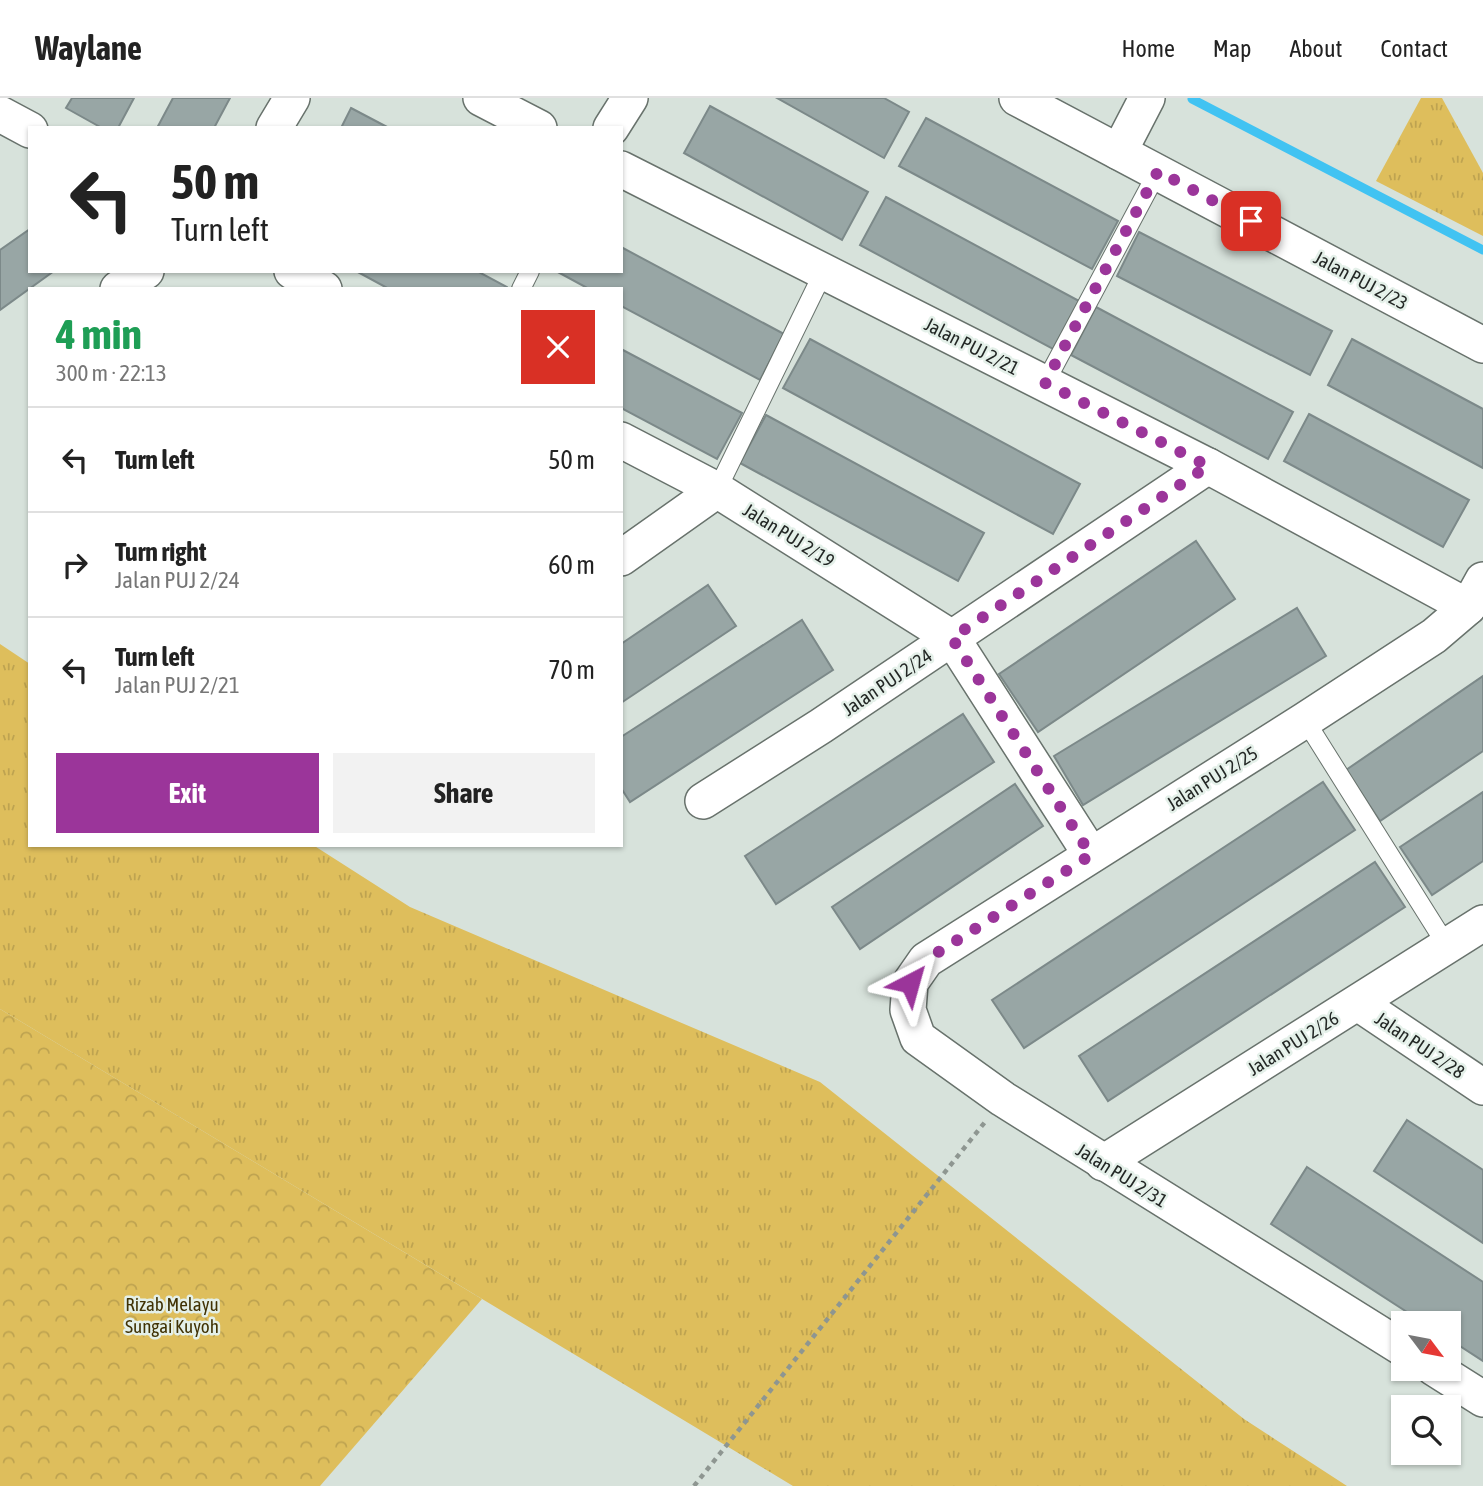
<!DOCTYPE html>
<meta charset="utf-8">
<style>
body{margin:0;font-family:"Asap Condensed",sans-serif;background:#f2f2f2;color:#222;height:100vh;display:flex;flex-direction:column;font-size:26px;white-space:nowrap}
*{box-sizing:border-box;margin:0}
p{font-size:23px;color:#767676}
.icon{flex:none;width:38px;height:38px;fill:none;stroke:currentColor;stroke-width:2;stroke-linecap:round;stroke-linejoin:round}
.map{position:relative;flex:1;overflow:hidden}
.details{position:absolute;left:28px;top:189px;width:595px;height:560px;display:flex;flex-direction:column;background:#fff;border-radius:0px;box-shadow:0 2px 5px #0004}
.details>*{flex:none}
.top-card{position:absolute;left:28px;top:28px;width:595px;height:147px;border-radius:0px;box-shadow:0 2px 5px #0004;background:#fff;color:#222;overflow:hidden}
.needle{width:46px;rotate:122deg}
.fabs{position:absolute;left:1391px;top:1213px;display:grid;gap:14px}
.fabs a{display:grid;place-items:center;width:70px;height:70px;border-radius:0px;background:#fff;box-shadow:0 2px 5px #0004;font-size:35px}
.pin{position:absolute;display:grid;place-items:center;width:60px;height:60px;color:#fff;margin:-30px;border-radius:14px;box-shadow:0 4px 10px #0006}
.me{position:absolute;width:77px;margin:-38px;rotate:39deg;stroke-linejoin:round;filter:drop-shadow(0 0 5px #0008)}
.turn{display:flex;align-items:center;gap:24px;height:147px;padding:0 28px;font-size:32px}
.turn .icon{width:91px;height:91px;stroke-width:2.5}
.turn b{display:block;font-size:49px;line-height:60px}
.round{display:grid;place-items:center;flex:none;width:74px;height:74px;border-radius:0px;background:#f2f2f2}
.headline{display:flex;align-items:center;justify-content:space-between;height:119px;padding:0 28px}
h1{font-size:42px;font-weight:700;line-height:52px;color:#1e9e55}
.action{display:flex;gap:14px;margin-top:auto;padding:14px 28px}
.action a{flex:1;height:80px;border-radius:0px;background:#9b359a;color:#fff;font-size:28px;font-weight:700;line-height:80px;text-align:center}
.action a+a{background:#f2f2f2;color:#222}
ul{padding:0;list-style:none}
li{display:flex;align-items:center;gap:21px;height:105px;padding:0 28px;border-top:2px solid #e0e0e0}
li div{flex:1}
li b{display:block;font-size:26px}
li em{font-style:normal}
header{display:flex;align-items:center;gap:42px;box-sizing:border-box;height:98px;padding:0 35px;background:#fff;border-bottom:2px solid #e0e0e0}
header strong{font-size:33px}
nav{display:flex;gap:38px;margin-inline-start:auto;font-size:24px}
.map>svg:first-child{display:block}
</style>
<header>
<strong>Waylane</strong>
<nav><a>Home</a><a>Map</a><a>About</a><a>Contact</a></nav>
</header>
<div class="map">
<svg width="1483" height="1388" viewBox="0 0 1483 1388">
<defs>
<pattern id="grass-tufts" width="24" height="20" patternUnits="userSpaceOnUse" patternTransform="scale(1.75)"><rect width="24" height="20" fill="#debe5c"/><path d="M3 7l-1-3M5 7V3M7 7l1-3M15 17l-1-3M17 17v-4M19 17l1-3" fill="none" stroke="#bea350"/></pattern>
<pattern id="forest-crowns" width="20" height="18" patternUnits="userSpaceOnUse" patternTransform="scale(1.75)"><rect width="20" height="18" fill="#debe5c"/><path d="M2 6a3 3 0 1 1 6 0M12 15a3 3 0 1 1 6 0" fill="none" stroke="#bea350"/></pattern>
</defs>
<rect width="100%" height="100%" fill="#d7e2db"/>
<g fill="url(#grass-tufts)">
<path d="M1421,0h21l41,75v63l-107,-55z"/>
<path d="M0,546l30,20v181h283l97,62 410,175 424,337 103,67h-554l-793,-477z"/>
</g>
<path fill="url(#forest-crowns)" d="M0,911l482,290 -162,187h-320z"/>
<g fill="none" stroke-linecap="round" stroke-linejoin="round">
<path stroke="#41c3f2" stroke-width="9" d="M1192,1l291,151"/>
</g>
<g fill="#98a6a5" stroke="#7c8989" stroke-width="2">
<path d="M72,0h62l-16,30h-16l-36,-20z"/>
<path d="M173,0h57l-16,30h-57z"/>
<path d="M777,0h107l25,14 -25,46z"/>
<path d="M710,8l158,86 -26,48 -158,-87z"/>
<path d="M351,10l38,20h-48z"/>
<path d="M926,20l192,103 -26,48 -193,-103z"/>
<path d="M886,99l193,104 -26,48 -193,-104z"/>
<path d="M30,131v42h24l-54,39v-60z"/>
<path d="M1139,134l193,99 -22,44 -193,-99z"/>
<path d="M621,149l163,87 -24,46 -139,-74v-17h-32l-33,-18h65z"/>
<path d="M356,173h121l30,16v2h-118z"/>
<path d="M1096,209l197,105 -25,47 -197,-104z"/>
<path d="M810,241l270,145 -27,50 -270,-146z"/>
<path d="M1352,241l131,70v59l-155,-83z"/>
<path d="M621,251l121,64 -25,46 -96,-51z"/>
<path d="M1309,316l160,86 -26,47 -159,-86z"/>
<path d="M766,317l218,118 -26,48 -218,-118z"/>
<path d="M1196,443l39,58 -197,133 -39,-58z"/>
<path d="M708,487l28,41 -115,77v-59z"/>
<path d="M1297,510l29,48 -243,149 -29,-49z"/>
<path d="M802,522l31,50 -203,132 -9,-14v-51z"/>
<path d="M1483,578v75l-103,70 -34,-51z"/>
<path d="M963,616l31,48 -218,142 -31,-48z"/>
<path d="M1323,684l32,48 -331,218 -32,-48z"/>
<path d="M1015,686l28,42 -183,123 -28,-42z"/>
<path d="M1483,694v69l-51,34 -32,-48z"/>
<path d="M1375,764l30,45 -297,194 -29,-45z"/>
<path d="M1407,1022l76,50v73l-109,-72z"/>
<path d="M1307,1069l176,115v79l-34,-22v-16h-25l-153,-99z"/>
</g>
<g fill="none" stroke-linecap="round" stroke-linejoin="round">
<defs>
<g id="service">
<path d="M521,191l9,-18"/>
<path d="M1045,285l113,-212"/>
<path d="M717,392l107,-219"/>
<path d="M1305,622l142,226"/>
</g>
<g id="minor">
<path d="M481,0l58,30"/>
<path d="M1017,0l466,247"/>
<path d="M0,16l30,16"/>
<path d="M274,30l18,-30"/>
<path d="M611,30l19,-30"/>
<path d="M1119,54l28,-54"/>
<path d="M621,71l587,297 260,141"/>
<path d="M292,173l32,18"/>
<path d="M118,191l28,-18"/>
<path d="M621,342l96,50 235,148 139,217"/>
<path d="M621,460l96,-68"/>
<path d="M703,703l118,-75 387,-260"/>
<path d="M1358,905l125,84"/>
<path d="M1103,1065l380,-240"/>
<path d="M1404,1251l-401,-250 -85,-61 -10,-28 2,-27 16,-23 379,-240 129,-84 34,-29 15,-27"/>
<path d="M1434,1270l49,31"/>
</g>
</defs>
<use href="#service" stroke="#68726c" stroke-width="20"/>
<use href="#minor" stroke="#68726c" stroke-width="38"/>
<path stroke="#8e9691" stroke-width="4.5" stroke-dasharray="5 5" stroke-linecap="butt" d="M694,1388l291,-364"/>
<use href="#service" stroke="#fff" stroke-width="18"/>
<use href="#minor" stroke="#fff" stroke-width="35"/>
</g>
<g fill="none" stroke-linecap="round" stroke-linejoin="round">
<path stroke="#9b359a" stroke-width="12" stroke-dasharray="0 21.6" d="M910,885l16,-23 165,-105 -139,-217 256,-172 -163,-83 113,-212 93,50"/>
</g>
<g text-anchor="middle" stroke-width="5" stroke-linejoin="round" paint-order="stroke">
<g font-size="19" fill="#232725" stroke="#e4f0e9">
<text transform="translate(1361 182) rotate(28)" y="7">Jalan PUJ 2/23</text>
<text transform="translate(972 248) rotate(27)" y="7">Jalan PUJ 2/21</text>
<text transform="translate(789 437) rotate(32)" y="7">Jalan PUJ 2/19</text>
<text transform="translate(887 584) rotate(-34)" y="7">Jalan PUJ 2/24</text>
<text transform="translate(1212 680) rotate(-32)" y="7">Jalan PUJ 2/25</text>
<text transform="translate(1293 945) rotate(-32)" y="7">Jalan PUJ 2/26</text>
<text transform="translate(1420 947) rotate(34)" y="7">Jalan PUJ 2/28</text>
<text transform="translate(1122 1077) rotate(32)" y="7">Jalan PUJ 2/31</text>
</g>
<g font-size="19" fill="#403204" stroke="#e4f0e9">
<text x="172" y="1213">Rizab Melayu<tspan x="172" dy="22">Sungai Kuyoh</tspan></text>
</g>
</g>
</svg>
<div class="fabs">
<a><svg class="needle" viewBox="-14 -14 28 28"><path d="M0-13l5 13h-10z" fill="#e53935"/><path d="M0 13l5-13h-10z" fill="#767676"/></svg></a>
<a><svg class="icon" aria-label="search" viewBox="0 0 24 24"><circle cx="10" cy="10" r="6"/><path d="M15 15l6 6"/></svg></a>
</div>
<div class="pin" style="left:1251px;top:123px;background:#d93025"><svg class="icon" aria-label="arrive" viewBox="0 0 24 24"><path d="M6 21V4h12l-3 4 3 4H6"/></svg></div>
<svg class="me" style="left:910px;top:885px" viewBox="-20 -20 40 40"><path d="M0-17L14 15 0 8-14 15z" fill="#9b359a" stroke="#fff" stroke-width="4"/></svg>
<div class="top-card">
<div class="turn"><svg class="icon" aria-label="left" viewBox="0 0 24 24"><path d="M17 20v-9H6M10 6l-5 5 5 5"/></svg><div><b>50 m</b>Turn left</div></div>
</div>
<section class="details">
<div class="headline"><div><h1>4 min</h1><p>300 m · 22:13</p></div><a class="round" style="background:#d93025;color:#fff"><svg class="icon" aria-label="close" viewBox="0 0 24 24"><path d="M6 6l12 12M18 6L6 18"/></svg></a></div>
<ul>
<li><svg class="icon" aria-label="left" viewBox="0 0 24 24"><path d="M17 20v-9H6M10 6l-5 5 5 5"/></svg><div><b>Turn left</b></div><em>50 m</em></li>
<li><svg class="icon" aria-label="right" viewBox="0 0 24 24"><path d="M7 20v-9h11M14 6l5 5-5 5"/></svg><div><b>Turn right</b><p>Jalan PUJ 2/24</p></div><em>60 m</em></li>
<li><svg class="icon" aria-label="left" viewBox="0 0 24 24"><path d="M17 20v-9H6M10 6l-5 5 5 5"/></svg><div><b>Turn left</b><p>Jalan PUJ 2/21</p></div><em>70 m</em></li>
</ul>
<div class="action"><a>Exit</a><a>Share</a></div>
</section>
</div>
